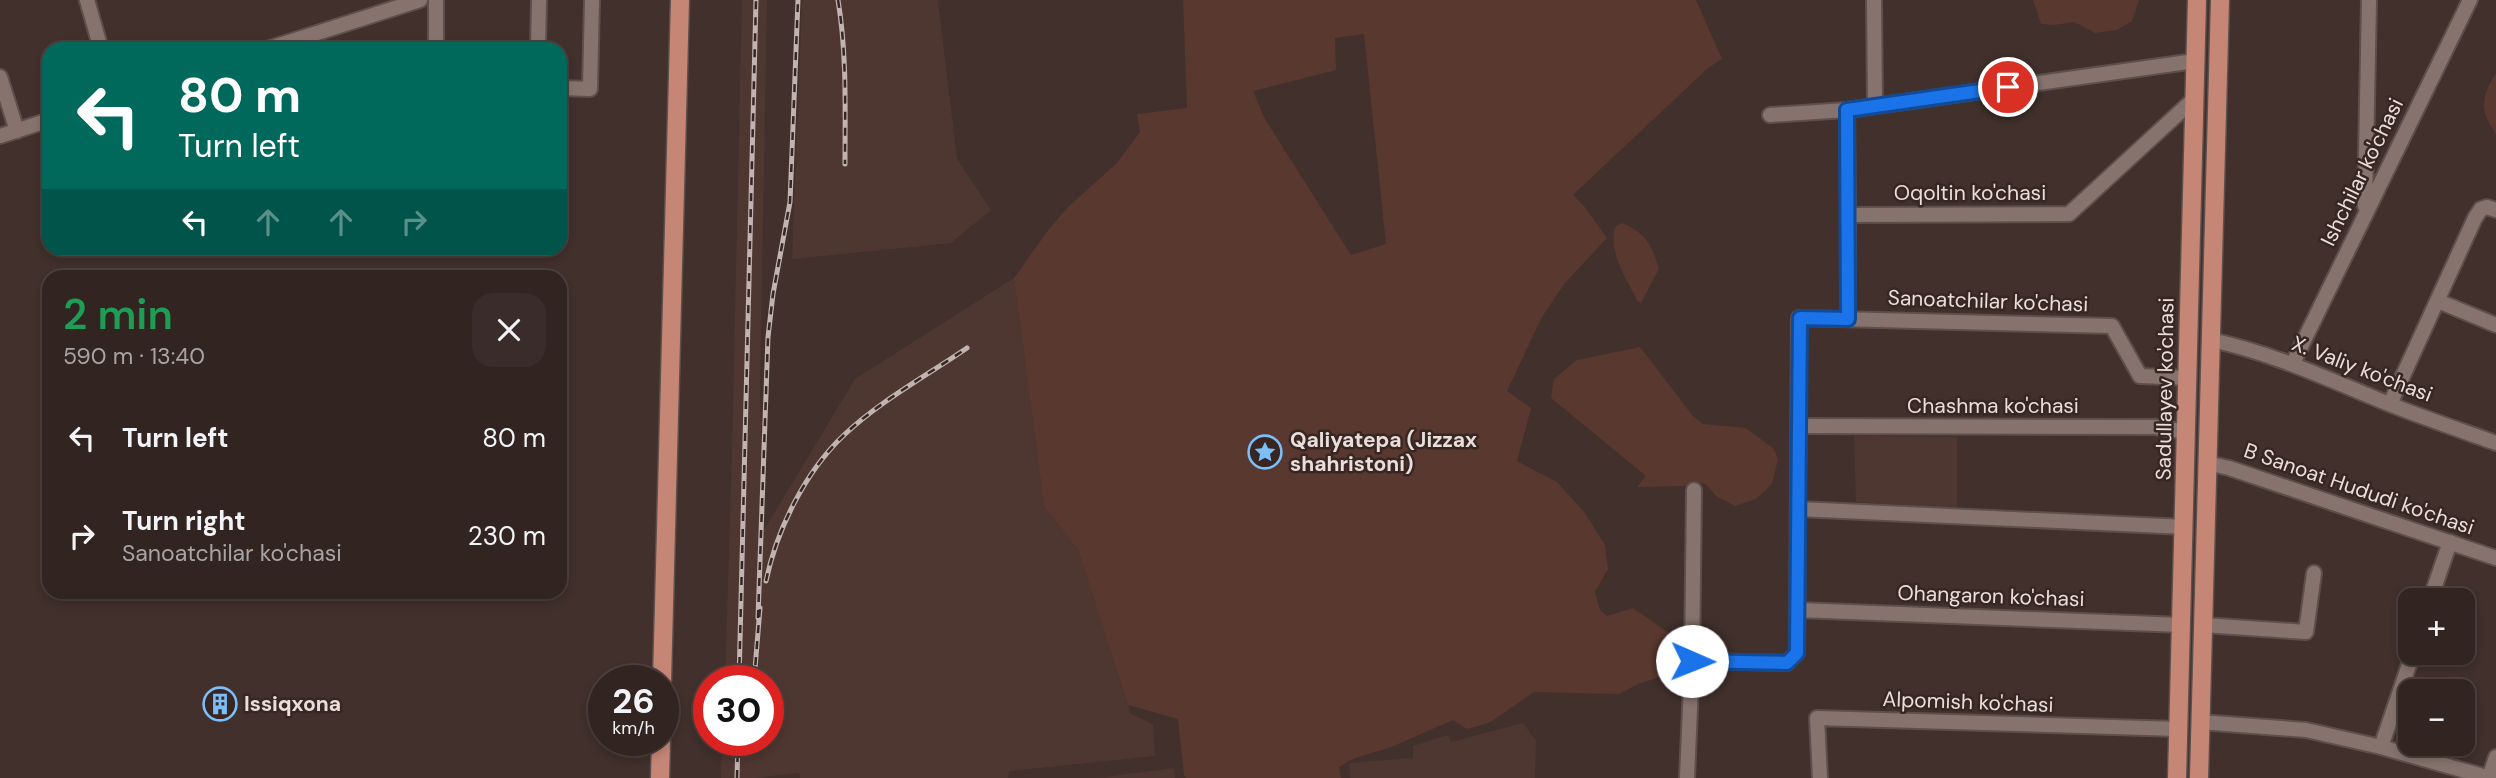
<!DOCTYPE html>
<meta charset="utf-8">
<style>
body{margin:0;font-family:"DM Sans",sans-serif;background:#392c2a;color:#f1f3f6;height:100vh;display:flex;flex-direction:column;font-size:26px;white-space:nowrap}
*{box-sizing:border-box;margin:0}
p{font-size:23px;color:#a8a4a5}
.icon{flex:none;width:38px;height:38px;fill:none;stroke:currentColor;stroke-width:2;stroke-linecap:round;stroke-linejoin:round}
.map{position:relative;flex:1;overflow:hidden}
.side{position:absolute;left:42px;top:270px;width:525px;height:329px;display:flex;flex-direction:column;background:#312421;border-radius:21px;box-shadow:0 4px 10px #0003,0 0 0 2px #4c413f}
.side>*{flex:none}
.top-card{position:absolute;left:42px;top:42px;width:525px;height:214px;border-radius:21px;box-shadow:0 4px 10px #0003,0 0 0 2px #4c413f;background:#00695c;color:#fff;overflow:hidden}
.fabs{position:absolute;left:2398px;top:588px;display:grid;gap:14px}
.fabs a{display:grid;place-items:center;width:77px;height:77px;border-radius:14px;background:#312421;box-shadow:0 4px 10px #0003,0 0 0 2px #4c413f;font-size:35px}
.speed{position:absolute;left:588px;top:665px;display:flex;gap:14px;font-size:35px;font-weight:700;text-align:center}
.speed>*{display:grid;place-content:center;width:91px;height:91px;border-radius:50%;background:#312421;box-shadow:0 4px 10px #0003,0 0 0 2px #4c413f;line-height:1}
.speed small{font-size:18px;font-weight:400}
.speed .limit{border:10px solid #d22;background:#fff;color:#111}
.pin{position:absolute;display:grid;place-items:center;width:60px;height:60px;color:#fff;margin:-30px;border:4px solid #fff;border-radius:50%;box-shadow:0 2px 7px #0007}
.me{position:absolute;width:77px;margin:-38px;rotate:91deg;stroke-linejoin:round;filter:drop-shadow(0 0 5px #0008)}
.turn{display:flex;align-items:center;gap:24px;height:147px;padding:0 21px;font-size:32px}
.turn .icon{width:91px;height:91px;stroke-width:2.5}
.turn b{display:block;font-size:49px;line-height:60px}
.lanes{display:flex;align-items:center;height:66px;padding:0 21px;background:#0003;justify-content:center;gap:35px;direction:ltr}
.lanes .off{opacity:.35}
.round{display:grid;place-items:center;flex:none;width:74px;height:74px;border-radius:21px;background:#392c2a}
.overview{display:flex;align-items:center;justify-content:space-between;height:119px;padding:0 21px}
h1{font-size:42px;font-weight:600;line-height:52px;color:#1e9e55}
ul{padding:0;list-style:none}
li{display:flex;align-items:center;gap:21px;height:98px;padding:0 21px}
li div{flex:1}
li b{display:block;font-size:26px}
li em{font-style:normal}
.map>svg:first-child{display:block}
</style>
<div class="map">
<svg width="2496" height="778" viewBox="0 0 2496 778">
<rect width="100%" height="100%" fill="#41302c"/>
<g fill="#4f3731">
<path d="M742,0h25l-7,391 4,139 91,-151 159,-101 30,228 34,44 53,164 22,10 2,32 -146,15 -1,7h-208l-1,-5 -46,5h-32l1,-38h46v-59h-43l7,-229z"/>
<path d="M802,0h136l19,159 34,51 -40,33 -159,16z"/>
<path d="M1854,436l103,1v71l-101,-6z"/>
<path d="M1523,723l13,18 -1,37h-185l-1,-15 64,-5v-12l35,-11 3,7z"/>
<path d="M1174,768l1,10h-78z"/>
</g>
<g fill="#59382f" fill-rule="evenodd">
<path d="M1183,0h513l26,59 -14,9 -135,127 11,11 23,32 -42,45 -23,34 -35,74 24,17 -14,53 40,21 28,31 20,32 3,24 -13,23 5,18 7,6 26,-8 46,32 5,29 -46,15 -19,10 -85,-2 -45,31 -22,6 -14,-9 -64,28 -34,10 -16,9 2,11h-155l-2,-3 -6,-56 -50,-14 -50,-155 -34,-44 -30,-228 35,-49 19,-22 49,-44 23,-31 -3,-18 50,-6zM1364,34l22,210 -35,11 -86,-136 -12,-28 83,-21 -1,-32z"/>
<path d="M2033,0h106l-7,21 -15,9 -22,3 -21,-11 -20,3 -13,-1z"/>
<path d="M2496,73v61c-17,-24 -15,-37 0,-61z"/>
<path d="M1622,223c25,11 29,21 37,46l-18,34 -3,-1c-11,-23 -30,-48 -23,-75z"/>
<path d="M1640,347l52,68 11,9 43,4 28,21 4,10 -6,25 -16,15 -21,7 -19,-10 -10,-12 -11,-2 -11,4 -47,1 9,-11 -95,-78 3,-19 23,-19z"/>
</g>
<g fill="none" stroke-linecap="round" stroke-linejoin="round">
<defs>
<g id="minor">
<path d="M87,0l14,49"/>
<path d="M1874,0l1,106"/>
<path d="M267,49l153,-49"/>
<path d="M436,49v-49"/>
<path d="M538,49l1,-49"/>
<path d="M0,77l17,54"/>
<path d="M560,88l30,1 2,-89"/>
<path d="M1847,110l1,105 221,-1 125,-115"/>
<path d="M1770,115l77,-5 348,-49"/>
<path d="M0,136l49,-16"/>
<path d="M2365,206l4,-206"/>
<path d="M1848,215v104"/>
<path d="M532,249v-1"/>
<path d="M2438,301l58,24"/>
<path d="M2211,340c62,13 119,40 178,64 35,14 71,26 107,39"/>
<path d="M2293,363l177,-363"/>
<path d="M2390,404l85,-186 6,-9 6,-2 9,3"/>
<path d="M1799,426l356,1 32,5"/>
<path d="M2207,463l22,5 267,90"/>
<path d="M1799,509l386,18"/>
<path d="M2430,600l20,-58"/>
<path d="M1799,610l383,15"/>
<path d="M2203,625l103,7 8,-59"/>
<path d="M1692,661l95,2 10,-10 2,-335 313,8 28,50 48,2"/>
<path d="M2200,722l106,8 75,17 109,31"/>
<path d="M2381,747l32,-94"/>
<path d="M1687,778l5,-117 2,-171"/>
<path d="M1820,778l-3,-60 361,11"/>
<path d="M2489,778l7,-21"/>
</g>
<g id="major">
<path d="M662,681l18,-681"/>
<path d="M660,778l1,-38"/>
<path d="M2177,778l20,-778"/>
<path d="M2199,778l21,-778"/>
</g>
</defs>
<use href="#minor" stroke="#5d4f4c" stroke-width="18"/>
<use href="#major" stroke="#5d4f4c" stroke-width="21"/>
<use href="#minor" stroke="#86736d" stroke-width="14"/>
<use href="#major" stroke="#c58675" stroke-width="18"/>
<defs>
<g id="rail">
<path d="M838,0c9,54 7,109 7,164"/>
<path d="M766,581c11,-52 39,-109 78,-146 36,-34 82,-59 123,-87"/>
<path d="M758,618l10,-281 5,-43 17,-92 8,-202"/>
<path d="M739,681l17,-681"/>
<path d="M754,681l6,-73"/>
<path d="M737,778l1,-38"/>
</g>
</defs>
<use href="#rail" stroke="#c0b4b1" stroke-width="5"/>
<use href="#rail" stroke="#372622" stroke-width="2.5" stroke-dasharray="8" stroke-linecap="butt"/>
</g>
<g fill="none" stroke-linecap="round" stroke-linejoin="round">
<defs>
<path id="route" d="M1692,661l95,2 10,-10 3,-335 48,1 -1,-209 161,-23"/>
</defs>
<use href="#route" stroke="#114b97" stroke-width="18"/>
<use href="#route" stroke="#1a73e8" stroke-width="12"/>
</g>
<defs>
<symbol id="sight-ring" viewBox="-11 -11 22 22"><circle r="9.5" fill="#372622" stroke="#7bbef8" stroke-width="1.5"/><path d="M0-6L1.8-2.2L6-1.7L2.9 1.2L3.7 5.4L0 3.3L-3.7 5.4L-2.9 1.2L-6-1.7L-1.8-2.2Z" fill="#7bbef8"/></symbol>
<symbol id="building-ring" viewBox="-11 -11 22 22"><circle r="9.5" fill="#372622" stroke="#7bbef8" stroke-width="1.5"/><path d="M-4-6H4V6H1V3H-1V6H-4ZM-2.5-4.3h1.7v1.8h-1.7ZM.8-4.3h1.7v1.8H.8ZM-2.5-1h1.7V.8h-1.7ZM.8-1h1.7V.8H.8Z" fill="#7bbef8"/></symbol>
</defs>
<g fill-rule="evenodd">
<use href="#sight-ring" x="1246" y="433" width="38" height="38"/>
<use href="#building-ring" x="201" y="685" width="38" height="38"/>
</g>
<g text-anchor="middle" stroke-width="5" stroke-linejoin="round" paint-order="stroke">
<g font-size="21" fill="#e9dedb" stroke="#372622">
<text transform="translate(2362 172) rotate(-64)" y="7">Ishchilar ko'chasi</text>
<text x="1970" y="200">Oqoltin ko'chasi</text>
<text transform="translate(1988 301) rotate(2)" y="7">Sanoatchilar ko'chasi</text>
<text transform="translate(2362 369) rotate(21)" y="7">X. Valiy ko'chasi</text>
<text transform="translate(2165 389) rotate(-89)" y="7">Sadullayev ko'chasi</text>
<text x="1993" y="413">Chashma ko'chasi</text>
<text transform="translate(2359 489) rotate(19)" y="7">B Sanoat Hududi ko'chasi</text>
<text transform="translate(1991 596) rotate(2)" y="7">Ohangaron ko'chasi</text>
<text transform="translate(1968 702) rotate(2)" y="7">Alpomish ko'chasi</text>
</g>
<g font-size="21" font-weight="bold" fill="#e9dedb" stroke="#372622" text-anchor="start">
<text x="1290" y="447">Qaliyatepa (Jizzax<tspan x="1290" dy="24">shahristoni)</tspan></text>
<text x="244" y="711">Issiqxona</text>
</g>
</g>
</svg>
<div class="fabs">
<a>+</a>
<a>−</a>
</div>
<div class="speed"><div>26<small>km/h</small></div><div class="limit">30</div></div>
<div class="pin" style="left:2008px;top:87px;background:#d93025"><svg class="icon" aria-label="arrive" viewBox="0 0 24 24"><path d="M6 21V4h12l-3 4 3 4H6"/></svg></div>
<svg class="me" style="left:1692px;top:661px" viewBox="-20 -20 40 40"><circle r="19" fill="#fff"/><path d="M0-13L10 11 0 6-10 11z" fill="#1a73e8"/></svg>
<div class="top-card">
<div class="turn"><svg class="icon" aria-label="left" viewBox="0 0 24 24"><path d="M17 20v-9H6M10 6l-5 5 5 5"/></svg><div><b>80 m</b>Turn left</div></div>
<div class="lanes"><svg class="icon" aria-label="left" viewBox="0 0 24 24"><path d="M17 20v-9H6M10 6l-5 5 5 5"/></svg><svg class="icon off" aria-label="ahead" viewBox="0 0 24 24"><path d="M12 20V5M6 11l6-6 6 6"/></svg><svg class="icon off" aria-label="ahead" viewBox="0 0 24 24"><path d="M12 20V5M6 11l6-6 6 6"/></svg><svg class="icon off" aria-label="right" viewBox="0 0 24 24"><path d="M7 20v-9h11M14 6l5 5-5 5"/></svg></div>
</div>
<section class="side">
<div class="overview"><div><h1>2 min</h1><p>590 m · 13:40</p></div><a class="round"><svg class="icon" aria-label="close" viewBox="0 0 24 24"><path d="M6 6l12 12M18 6L6 18"/></svg></a></div>
<ul>
<li><svg class="icon" aria-label="left" viewBox="0 0 24 24"><path d="M17 20v-9H6M10 6l-5 5 5 5"/></svg><div><b>Turn left</b></div><em>80 m</em></li>
<li><svg class="icon" aria-label="right" viewBox="0 0 24 24"><path d="M7 20v-9h11M14 6l5 5-5 5"/></svg><div><b>Turn right</b><p>Sanoatchilar ko'chasi</p></div><em>230 m</em></li>
</ul>
</section>
</div>
